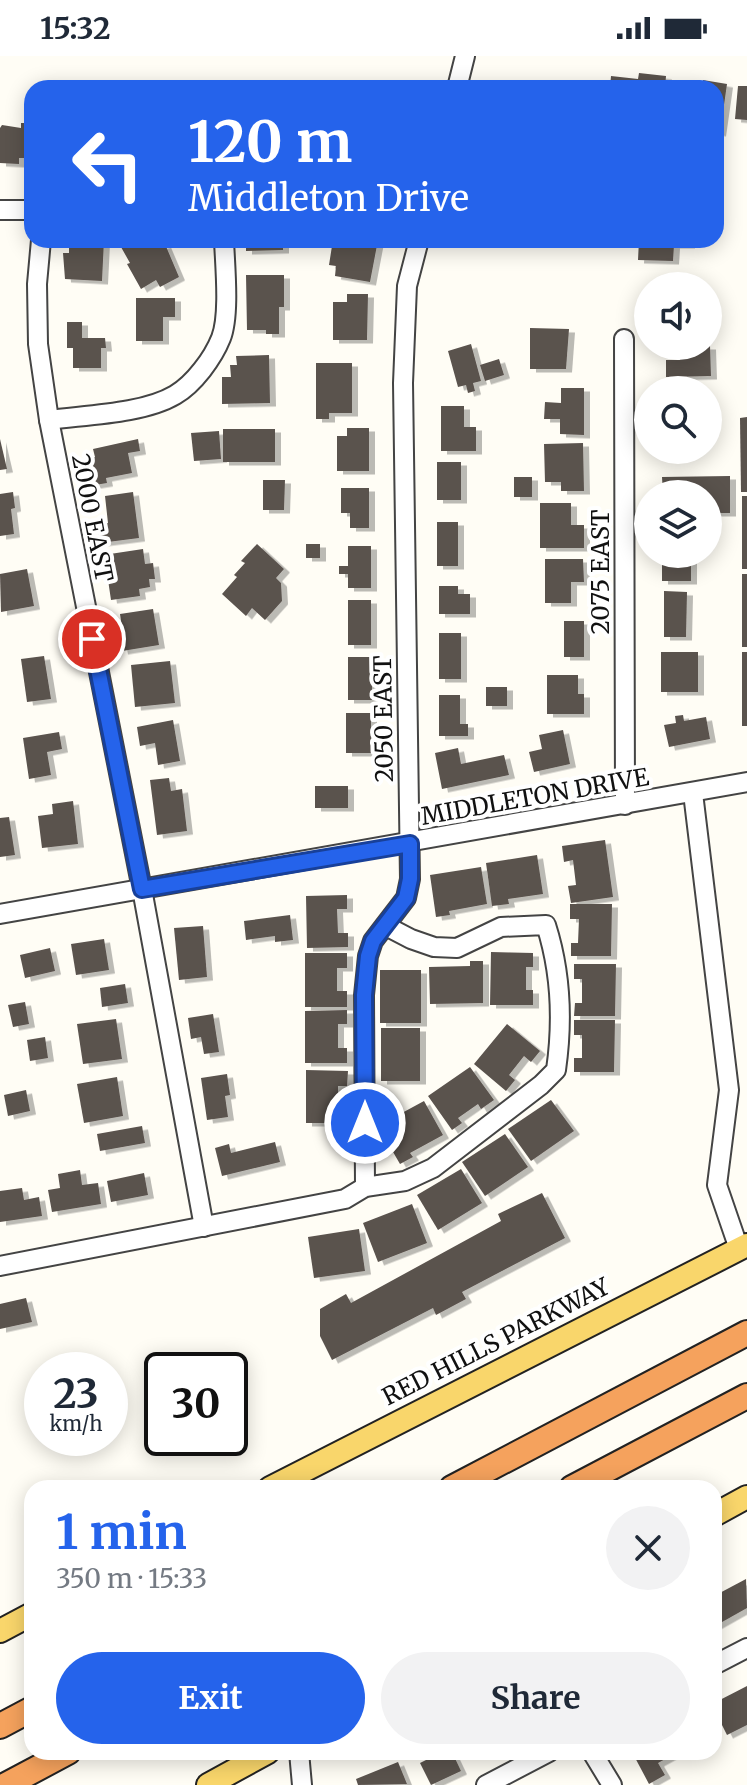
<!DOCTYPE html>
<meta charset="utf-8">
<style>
body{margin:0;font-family:Merriweather,serif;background:#f2f2f3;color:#1f2937;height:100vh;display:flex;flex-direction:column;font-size:30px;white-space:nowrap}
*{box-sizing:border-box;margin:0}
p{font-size:26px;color:#747a83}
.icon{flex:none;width:44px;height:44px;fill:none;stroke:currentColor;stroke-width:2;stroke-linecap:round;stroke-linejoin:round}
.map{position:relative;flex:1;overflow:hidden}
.details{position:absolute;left:24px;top:1424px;width:698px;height:280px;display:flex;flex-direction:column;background:#fff;border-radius:24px;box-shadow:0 4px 20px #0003}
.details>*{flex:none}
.guide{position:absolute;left:24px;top:24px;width:700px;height:168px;border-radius:24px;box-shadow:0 4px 20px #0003;background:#2563eb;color:#fff;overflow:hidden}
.tools{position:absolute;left:634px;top:216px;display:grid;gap:16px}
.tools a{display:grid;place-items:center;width:88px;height:88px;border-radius:50%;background:#fff;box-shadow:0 4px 20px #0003;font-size:40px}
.speed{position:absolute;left:24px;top:1296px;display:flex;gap:16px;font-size:40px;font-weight:700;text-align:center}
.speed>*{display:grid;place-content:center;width:104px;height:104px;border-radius:50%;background:#fff;box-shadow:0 4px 20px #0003;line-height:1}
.speed small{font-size:20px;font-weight:400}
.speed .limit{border:4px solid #111;border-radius:12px;background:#fff;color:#111}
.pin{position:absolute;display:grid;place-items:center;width:68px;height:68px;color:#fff;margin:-34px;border:4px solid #fff;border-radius:50%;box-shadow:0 2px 8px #0007}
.me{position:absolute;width:88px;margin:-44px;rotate:0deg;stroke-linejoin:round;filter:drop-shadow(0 0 6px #0008)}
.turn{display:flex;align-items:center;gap:28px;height:168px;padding:0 32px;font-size:36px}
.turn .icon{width:104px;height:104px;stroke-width:2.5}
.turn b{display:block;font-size:56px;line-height:68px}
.round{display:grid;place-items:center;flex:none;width:84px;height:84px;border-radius:42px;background:#f2f2f3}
.overview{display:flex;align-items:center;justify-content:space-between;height:136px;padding:0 32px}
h1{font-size:48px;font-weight:700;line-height:60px;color:#2563eb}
.cta{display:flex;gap:16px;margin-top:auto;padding:16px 32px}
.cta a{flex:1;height:92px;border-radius:48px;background:#2563eb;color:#fff;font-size:32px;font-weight:700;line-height:92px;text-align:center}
.cta a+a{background:#f2f2f3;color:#1f2937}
.status{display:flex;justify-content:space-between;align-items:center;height:56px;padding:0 40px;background:#fff;direction:ltr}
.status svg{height:22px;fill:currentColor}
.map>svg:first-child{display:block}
</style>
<div class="status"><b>15:32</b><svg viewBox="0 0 49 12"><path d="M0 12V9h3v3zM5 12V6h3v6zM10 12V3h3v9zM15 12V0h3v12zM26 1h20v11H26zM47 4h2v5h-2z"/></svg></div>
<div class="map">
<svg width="747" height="1729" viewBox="0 0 747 1729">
<defs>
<filter id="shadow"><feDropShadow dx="6" dy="3.5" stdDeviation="0" flood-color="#0004"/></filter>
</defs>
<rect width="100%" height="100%" fill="#fffdf5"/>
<g fill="#5a524d" filter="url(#shadow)">
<path d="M639,17l27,3 -1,12h-55l1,-12 27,3z"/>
<path d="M703,24l24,4 -7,49 -4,-1v-44h-35l1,-7 21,3z"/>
<path d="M738,30h9v34l-12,-1z"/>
<path d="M21,67h11v35h-13v6l-19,-1v-35l2,-3 19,3z"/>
<path d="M66,184h38l-2,41 -37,-2 -2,-26h6v-9h-4z"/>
<path d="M129,184h19l5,8 12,-4 14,33 -19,10 -4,-7 -15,9 -14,-25 3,-1 -9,-16z"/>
<path d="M246,184h37v10l-37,1z"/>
<path d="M338,184h40l-8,42 -35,-6 1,-10 -7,-1 3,-19 5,1z"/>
<path d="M639,184h50v5h-15l-1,16 -35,-1z"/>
<path d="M246,219h38v32h-5v27h-13v-4h-19z"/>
<path d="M347,238h21l-1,46h-34v-38h14z"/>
<path d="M136,242h39v19h-12v24h-27z"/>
<path d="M67,266h15v16h23l1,10h-5v20h-28v-20h-6z"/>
<path d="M530,272l39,1 -3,40h-36z"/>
<path d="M471,288l10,37 -8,2 2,8 -7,2 -2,-8 -8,2 -10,-36z"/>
<path d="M680,290h30l1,30 -45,1v-17h14z"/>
<path d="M269,299l1,48 -48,1v-27h9l-1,-12h7l-1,-9z"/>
<path d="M499,303l5,16 -19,6 -5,-16z"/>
<path d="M316,307h36v50h-23v6h-13z"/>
<path d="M561,332h23v47l-24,-1v-15h-16l1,-17 16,1z"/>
<path d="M441,350h23v21h12v24h-35z"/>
<path d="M747,361v75h-6l-1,-74z"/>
<path d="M347,372h22v43h-32v-35h10z"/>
<rect x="223" y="373" width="52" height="33"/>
<path d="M219,375l2,28 -27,2 -3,-28z"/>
<path d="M0,383l7,30 -7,1z"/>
<path d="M138,383l2,12 -12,2 4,20 -26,5 1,5 -18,3 -4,-22 6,-1 -1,-5 5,-1 -2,-8z"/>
<path d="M583,387l1,48h-23v-9h-16l-1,-38z"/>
<rect x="437" y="406" width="24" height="38"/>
<path d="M730,420v37h-22v-19h-45l-1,-17z"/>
<rect x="514" y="421" width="18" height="20"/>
<path d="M263,424h22l-1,30h-21z"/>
<path d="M341,432h28v40h-19v-15h-9z"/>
<path d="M13,436l2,16 -4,1 3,25 -14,2v-42z"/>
<path d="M133,436l6,46 -39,5 -3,-18 11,-2 -3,-27z"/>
<rect x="742" y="440" width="5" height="73"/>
<path d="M540,447h31v22h13v23h-44z"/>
<rect x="437" y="466" width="21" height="44"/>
<path d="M257,488l27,25 -8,9 5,5 1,18 -17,19 -13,-12 -6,8 -24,-22 15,-17 -3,-2 11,-12 -4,-2z"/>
<rect x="306" y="488" width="14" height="14"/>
<path d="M348,490h23v42h-23v-14h-9v-8h9z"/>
<path d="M143,493l2,15 8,-1 2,16h-6l1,8 -11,2 1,7 -29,4 -4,-27h6l-3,-19z"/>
<rect x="662" y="498" width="29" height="27"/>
<path d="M545,503h38l1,23h-13v21h-26z"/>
<path d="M27,513l7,37 -33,6 -1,-38z"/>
<rect x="742" y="518" width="5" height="73"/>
<path d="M439,530h19v8h12v20h-31z"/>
<path d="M664,535l23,1 -1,45h-22z"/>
<rect x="348" y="544" width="23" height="45"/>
<path d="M153,553l6,36 -37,6 -3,-16 4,-1 -3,-20z"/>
<rect x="564" y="565" width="20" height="36"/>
<rect x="439" y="577" width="22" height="46"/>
<rect x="661" y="596" width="37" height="40"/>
<rect x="742" y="596" width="5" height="74"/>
<path d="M44,600l7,43 -24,3 -6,-43z"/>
<rect x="348" y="601" width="24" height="43"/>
<path d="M170,605l5,42 -40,4 -4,-42z"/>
<path d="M547,619h31v19h6v20h-37z"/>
<rect x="486" y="631" width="21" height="19"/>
<path d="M439,639h21v29h8v12h-29z"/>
<rect x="346" y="657" width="25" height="40"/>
<path d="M683,659l1,6 22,-4 4,22 -41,8 -5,-22 12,-2 -1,-7z"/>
<path d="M173,664l7,41 -22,4 -3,-22 -15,3 -3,-19z"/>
<path d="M563,674l7,34 -36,8 -5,-20 13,-3 -3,-14z"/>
<path d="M59,676l3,17 -15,3 4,23 -22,4 -6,-41z"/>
<path d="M458,692l3,16 43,-9 5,20 -67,14 -7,-36z"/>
<path d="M169,722l2,13 11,-2 5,42 -30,4 -7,-55z"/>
<rect x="315" y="730" width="33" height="22"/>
<path d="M73,745l5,43 -36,4 -4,-32 15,-2 -1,-10z"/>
<path d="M9,761l6,38 -15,2v-39z"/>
<path d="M605,784l8,57 -42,6 -3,-17 8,-1 -3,-25 -9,2 -2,-16z"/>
<path d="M537,799l6,39 -35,5 1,5 -17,2 -6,-43z"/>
<path d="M481,811l6,37 -38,7 1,4 -14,2 -6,-42z"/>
<path d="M347,839v14h-10l1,24h10v14l-41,1 -1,-52z"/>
<path d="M570,848h42l-1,52h-40v-13h7l1,-24h-9z"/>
<path d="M290,859l3,25 -18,2v-6l-29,4 -2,-19z"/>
<path d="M203,870l4,51 -28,3 -5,-52z"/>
<path d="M104,883l5,31 -33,5 -5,-31z"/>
<path d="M50,892l5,23 -30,7 -5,-23z"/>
<path d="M491,896l42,1v14h-7v23h7v15h-43z"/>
<path d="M305,897h42v15h-10v23h10v16h-42z"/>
<path d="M470,905h13v42l-53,1 -1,-37 41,-1z"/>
<path d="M574,908h42l-1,52h-41l1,-13h7v-24h-8z"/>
<rect x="380" y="914" width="41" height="53"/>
<path d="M125,928l3,19 -26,4 -2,-19z"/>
<path d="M25,946l4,22 -16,3 -5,-22z"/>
<path d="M347,954v14h-9v24h9v15h-42v-52z"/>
<path d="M213,958l6,38 -15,2 -3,-17 -10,2 -3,-21z"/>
<path d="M116,963l6,40 -39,5 -6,-40z"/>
<path d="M574,964h41l-1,52h-40v-14h8v-23h-8z"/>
<path d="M507,968l33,27 -9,11 -7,-6 -15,19 6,5 -9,11 -32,-27z"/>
<rect x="381" y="972" width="39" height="53"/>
<path d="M45,981l3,21 -18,3 -3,-21z"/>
<path d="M470,1011l24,33 -13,9 -3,-5 -20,14 4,5 -10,7 -24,-34z"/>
<path d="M306,1014l42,1 -1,15h-9v22h10v15h-42z"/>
<path d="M227,1018l3,21 -5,1 3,21 -21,3 -6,-42z"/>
<path d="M117,1021l6,39 -39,7 -7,-39z"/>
<path d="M26,1034l4,21 -22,5 -4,-21z"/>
<path d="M551,1044l23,31 -43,30 -23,-32z"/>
<path d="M424,1045l19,34 -33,18 3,4 -13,7 -22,-38z"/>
<path d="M142,1070l3,17 -45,8 -3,-17z"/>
<path d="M505,1078l23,33 -43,29 -23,-34z"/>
<path d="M275,1086l5,20 -58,14 -7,-28 14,-4 2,9z"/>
<path d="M461,1113l21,34 -44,27 -21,-35z"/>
<path d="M80,1114l2,15 16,-2 3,21 -49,8 -4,-22 12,-2 -2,-14z"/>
<path d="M144,1117l4,22 -37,7 -4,-21z"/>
<path d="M22,1132l2,12 15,-3 3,19 -42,6v-31z"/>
<path d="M542,1137l23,45 -103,54 4,7 -30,16 -3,-7 -101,52 -12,-24v-27l26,-15 5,9 150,-82 -3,-7z"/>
<path d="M412,1148l15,39 -49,19 -15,-39z"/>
<path d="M359,1173l6,42 -51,7 -6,-41z"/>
<path d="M26,1242l6,24 -32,7v-25z"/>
<path d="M746,1523l1,29 -32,18 -1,-30z"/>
<path d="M747,1630v39l-20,10 -13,-26v-6z"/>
<path d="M442,1696h10l9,19 -30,14 -11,-22z"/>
<path d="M632,1696h46l-20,11 7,12 -16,9z"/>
<path d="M398,1706l9,22 -49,1 -2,-6z"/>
</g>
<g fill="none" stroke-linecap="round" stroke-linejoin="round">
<defs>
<g id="minor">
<path d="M457,32l8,-32"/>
<path d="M0,154h32"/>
<path d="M41,184l-4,44 1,60 11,76 93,469 62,338"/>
<path d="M624,283l1,466"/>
<path d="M49,364c36,-5 94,-6 126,-25 19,-11 38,-37 46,-57 9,-23 4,-72 3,-98"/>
<path d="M693,737l36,297 -12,95 22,64"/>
<path d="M0,858l747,-132"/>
<path d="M365,1131l-1,-192 4,-39 5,-15 33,-43 4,-19 -7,-496 4,-97 12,-46"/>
<path d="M0,1210l345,-67 20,-12 40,-6 28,-13 108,-83 15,-15c7,-49 5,-98 -10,-145l-45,2 -44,21 -23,-1 -23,-8 -25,-13"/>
<path d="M714,1609l33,-17"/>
<path d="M299,1696l3,33"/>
<path d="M592,1696l20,33"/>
<path d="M486,1729l63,-33"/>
</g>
<g id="major">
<path d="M270,1432l477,-243"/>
<path d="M714,1459l33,-18"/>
<path d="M0,1575l32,-17"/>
<path d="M208,1729l60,-33"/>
</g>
<g id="highway">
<path d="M452,1432l295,-155"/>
<path d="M572,1432l175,-92"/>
<path d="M0,1670l32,-17"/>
<path d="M6,1729l62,-33"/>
</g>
</defs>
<use href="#minor" stroke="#444" stroke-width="22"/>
<use href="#major" stroke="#222" stroke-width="26"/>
<use href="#highway" stroke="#222" stroke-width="28"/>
<use href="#minor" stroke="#fff" stroke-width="18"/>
<use href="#major" stroke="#f9d66b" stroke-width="22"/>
<use href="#highway" stroke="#f5a25d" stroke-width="24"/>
</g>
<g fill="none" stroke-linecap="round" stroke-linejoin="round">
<defs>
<path id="route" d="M92,583l50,250 268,-45v35l-4,19 -33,43 -5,15 -4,39 1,128"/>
</defs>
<use href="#route" stroke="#184099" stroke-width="20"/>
<use href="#route" stroke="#2563eb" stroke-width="14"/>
</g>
<g text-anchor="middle" stroke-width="8" stroke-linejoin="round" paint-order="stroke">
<g font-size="24" fill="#111" stroke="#fff">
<text transform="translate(92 462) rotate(79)" y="8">2000 EAST</text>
<text transform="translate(601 516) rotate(-90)" y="8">2075 EAST</text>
<text transform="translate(384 663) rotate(-91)" y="8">2050 EAST</text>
<text transform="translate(535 741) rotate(-10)" y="8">MIDDLETON DRIVE</text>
<text transform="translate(496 1286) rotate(-27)" y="8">RED HILLS PARKWAY</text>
</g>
</g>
</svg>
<div class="tools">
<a><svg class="icon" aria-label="sound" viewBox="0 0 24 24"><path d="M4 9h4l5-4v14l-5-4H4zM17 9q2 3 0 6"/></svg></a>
<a><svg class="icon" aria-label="search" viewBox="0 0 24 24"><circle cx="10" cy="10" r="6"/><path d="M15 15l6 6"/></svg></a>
<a><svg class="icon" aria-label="layers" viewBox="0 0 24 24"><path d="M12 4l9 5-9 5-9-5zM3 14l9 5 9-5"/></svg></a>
</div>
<div class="speed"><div>23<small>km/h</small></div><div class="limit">30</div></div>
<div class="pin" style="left:92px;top:583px;background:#d93025"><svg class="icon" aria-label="arrive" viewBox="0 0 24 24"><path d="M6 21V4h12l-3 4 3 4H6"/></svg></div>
<svg class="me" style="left:365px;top:1067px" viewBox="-20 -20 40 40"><circle r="17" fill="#2563eb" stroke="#fff" stroke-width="3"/><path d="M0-11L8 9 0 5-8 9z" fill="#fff"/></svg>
<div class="guide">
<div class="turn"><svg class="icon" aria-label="left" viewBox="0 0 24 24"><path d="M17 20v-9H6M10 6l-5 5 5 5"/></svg><div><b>120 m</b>Middleton Drive</div></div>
</div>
<section class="details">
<div class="overview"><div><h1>1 min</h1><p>350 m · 15:33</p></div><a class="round"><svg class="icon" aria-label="close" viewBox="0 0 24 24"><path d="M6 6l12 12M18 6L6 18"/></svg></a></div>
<div class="cta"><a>Exit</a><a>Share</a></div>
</section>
</div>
